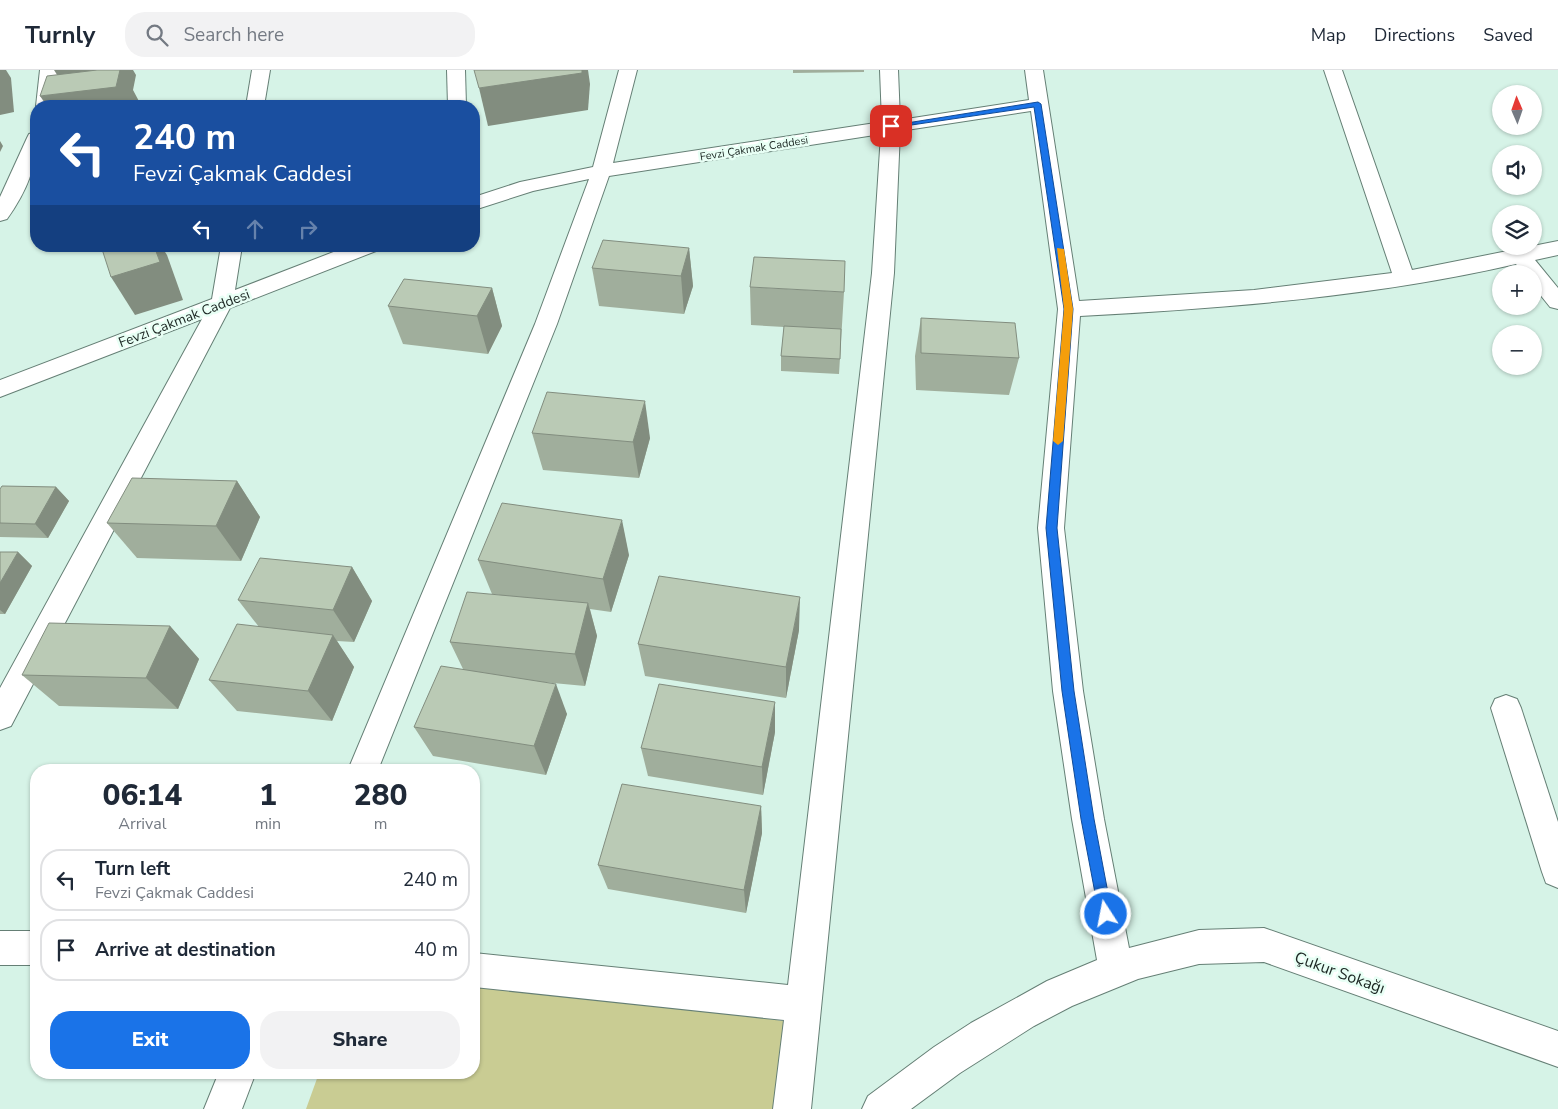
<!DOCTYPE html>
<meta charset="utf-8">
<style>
body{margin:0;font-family:"Nunito Sans",sans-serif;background:#f2f2f3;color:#1f2937;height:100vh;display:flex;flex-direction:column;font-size:19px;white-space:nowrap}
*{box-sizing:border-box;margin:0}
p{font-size:16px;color:#747a83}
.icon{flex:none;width:28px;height:28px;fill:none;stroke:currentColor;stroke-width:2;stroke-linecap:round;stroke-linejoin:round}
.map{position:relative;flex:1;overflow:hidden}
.panel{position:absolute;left:30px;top:694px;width:450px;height:315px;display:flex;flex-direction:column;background:#fff;border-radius:20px;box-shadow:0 1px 4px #0004}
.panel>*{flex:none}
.guide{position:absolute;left:30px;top:30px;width:450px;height:152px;border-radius:20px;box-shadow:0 1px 4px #0004;background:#1a4fa0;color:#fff;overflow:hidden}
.needle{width:32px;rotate:358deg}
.controls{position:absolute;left:1492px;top:15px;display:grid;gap:10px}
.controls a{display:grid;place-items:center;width:50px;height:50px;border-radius:50%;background:#fff;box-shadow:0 1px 4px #0004;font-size:25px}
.pin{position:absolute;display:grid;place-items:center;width:42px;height:42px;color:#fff;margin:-21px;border-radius:10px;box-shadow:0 2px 8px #0006}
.me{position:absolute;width:55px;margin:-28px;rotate:349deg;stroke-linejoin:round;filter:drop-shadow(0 0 4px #0008)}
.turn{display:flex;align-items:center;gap:18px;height:105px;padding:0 20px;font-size:22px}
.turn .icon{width:65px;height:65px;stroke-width:2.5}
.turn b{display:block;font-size:35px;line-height:42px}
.lanes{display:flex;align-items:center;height:48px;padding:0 20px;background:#0003;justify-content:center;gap:25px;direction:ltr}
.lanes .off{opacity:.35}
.eta{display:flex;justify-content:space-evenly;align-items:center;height:85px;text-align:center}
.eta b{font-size:30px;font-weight:800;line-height:35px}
.cta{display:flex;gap:10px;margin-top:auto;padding:10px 20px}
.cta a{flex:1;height:58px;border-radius:20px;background:#1a73e8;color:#fff;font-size:20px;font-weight:800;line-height:58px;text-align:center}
.cta a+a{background:#f2f2f3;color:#1f2937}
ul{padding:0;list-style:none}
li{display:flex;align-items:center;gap:15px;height:62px;margin:0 10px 8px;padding:0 10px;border:2px solid #e0e1e3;border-radius:20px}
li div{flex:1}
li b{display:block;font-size:19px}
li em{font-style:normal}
header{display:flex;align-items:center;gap:30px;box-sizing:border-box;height:70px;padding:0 25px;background:#fff;border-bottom:1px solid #e0e1e3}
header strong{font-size:24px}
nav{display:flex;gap:28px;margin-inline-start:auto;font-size:18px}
.search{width:350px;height:45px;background:#f2f2f3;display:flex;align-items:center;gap:12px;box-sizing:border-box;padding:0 18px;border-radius:20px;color:#747a83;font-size:19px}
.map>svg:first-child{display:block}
</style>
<header>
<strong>Turnly</strong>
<div class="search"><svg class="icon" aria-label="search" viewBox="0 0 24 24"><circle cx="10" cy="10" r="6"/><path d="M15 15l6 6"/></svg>Search here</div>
<nav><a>Map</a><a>Directions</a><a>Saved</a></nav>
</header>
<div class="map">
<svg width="1558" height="1039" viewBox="0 0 1558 1039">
<rect width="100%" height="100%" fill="#d6f3e7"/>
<path fill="#c9cc93" d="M474,912l326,41 -8,86h-486l13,-36 155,-1z"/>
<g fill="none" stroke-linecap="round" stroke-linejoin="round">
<defs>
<g id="minor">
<path d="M40,0h18l-4,36h-18z"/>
<path d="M252,0h18l-6,36h-18z"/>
<path d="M447,0h18l1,36h-18z"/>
<path d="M619,0h18l-24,93 269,-41 -2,-52h18l2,50 129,-20 -4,-30h18l36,231 175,-11 138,-17 -68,-203h18l70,200 146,-29v14l-23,5 23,28v21l-8,-2 -16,-20v-13h-11l-7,-10c-143,33 -290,44 -436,52l-16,212 19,163 21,128 25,129 70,-18 65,-2 294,103v36l-294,-105 -65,2 -61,15 -66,27 -38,20 -74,47 -49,36h-49l6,-13 66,-49 37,-24 76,-42 50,-21 -25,-141 -19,-128 -15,-163 20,-219 -27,-198 -131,20 -6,142 -83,836h-38l11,-89 -310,-33v-34l314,32 84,-712 9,-139 -272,42 -52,148 -179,446h-30l187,-446 54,-145 -56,12 -59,19v-13l46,-15 73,-15z"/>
<path d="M36,62c2,34 -10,60 -29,87l-7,2v-24l27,-59 2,-4z"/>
<path d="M221,176h21l-7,44 114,-44h30l-3,5 -146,57 -219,418 -11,4v-42l202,-369 -202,78v-17l212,-81z"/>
<path d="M1506,625l11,4 4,9 37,114v66l-12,-5 -4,-11 -51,-164 4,-9z"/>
<rect x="0" y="861" width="36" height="34"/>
<path d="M219,1002h37l-14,37h-38z"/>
</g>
</defs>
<use href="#minor" stroke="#657f75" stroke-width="2"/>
<use href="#minor" fill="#fff" fill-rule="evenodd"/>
</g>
<g fill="#a0ae9c">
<path d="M793,0h71v2l-71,1z"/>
<path d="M689,178l4,38 -9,28 -85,-8 -7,-38z"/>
<path d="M750,217l94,5 -5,82 -58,-3v-15l3,-29 -33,-2z"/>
<path d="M492,218l10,38 -14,28 -85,-10 -15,-38z"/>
<path d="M921,248l98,40 -10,37 -93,-5 -1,-34z"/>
<path d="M532,363l118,5 -11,40 -96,-8z"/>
<path d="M237,411l23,36 -19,44 -104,-3 -30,-35z"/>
<path d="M56,417l13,14 -21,37 -48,-1v-48z"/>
<path d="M0,482h18l14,14 -27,48h-5z"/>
<path d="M629,485l-18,57 -21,-3 7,27 -12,50 -43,-4 25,32 -21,61 -113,-19 -19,-29 49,-58 -13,-27 50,-47 -8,-1 -14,-34z"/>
<path d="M352,497l20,34 -18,41 -17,-1 17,26 -22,54 -95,-10 -28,-31 50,-53 -21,-27z"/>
<path d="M170,556l29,33 -21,50 -119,-3 -37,-31z"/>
<path d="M799,560l-13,68 -141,-22 -7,-32z"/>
<path d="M775,662l-12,63 -115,-19 -7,-28z"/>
<path d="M761,736l1,27 -16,80 -138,-24 -10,-24z"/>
</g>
<g fill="#828d7f">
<path d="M0,0h6l5,8 3,34 -14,3z"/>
<path d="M54,0h79l3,5 -3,15 8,15 -1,1h-93l-7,-10 28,-4z"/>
<path d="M582,0h6l2,14 -2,26 -100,16 -9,-38z"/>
<path d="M0,71l3,5 -3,6z"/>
<path d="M154,176h7l6,9 16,45 -48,15 -24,-38z"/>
<path d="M689,178l4,38 -9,28 -3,-38z"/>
<path d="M492,218l10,38 -14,28 -11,-38z"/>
<path d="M645,331l5,37 -11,40 -6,-36z"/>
<path d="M237,411l23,36 -19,44 -25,-35z"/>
<path d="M56,417l13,14 -21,37 -13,-14z"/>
<path d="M622,450l7,35 -18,57 -8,-33z"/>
<path d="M18,482l14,14 -27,48 -5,-4v-27z"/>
<path d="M352,497l20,34 -18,41 -21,-32z"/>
<path d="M800,527l-1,33 -13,68v-31z"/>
<path d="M588,533l9,33 -12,50 -10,-32z"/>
<path d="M170,556l29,33 -21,50 -32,-31z"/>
<path d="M333,565l21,32 -22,54 -24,-30z"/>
<path d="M556,614l11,30 -21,61 -12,-29z"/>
<path d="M775,632v30l-12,63 -1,-28z"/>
<path d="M761,736l1,27 -16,80 -2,-23z"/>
</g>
<g fill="#bacab5" stroke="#828d7f">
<path d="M97,0h23l-4,17 -76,9 7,-20z"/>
<path d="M474,0h108v3l-103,15z"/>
<path d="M603,170l86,8 -8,28 -89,-8z"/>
<path d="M101,176h53l6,16 -49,15z"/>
<path d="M754,187l91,4 -1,31 -94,-5z"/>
<path d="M404,209l88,9 -15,28 -89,-10z"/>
<path d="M921,248l94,5 4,35 -98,-5z"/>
<path d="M784,256l57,3 -1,30 -59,-3z"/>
<path d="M547,322l98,9 -12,41 -101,-9z"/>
<path d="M132,408l105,3 -21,45 -109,-3z"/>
<path d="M2,416l54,1 -21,37 -35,-1v-34z"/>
<path d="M502,433l120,17 -19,59 -125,-19z"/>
<path d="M0,482h18l-18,31z"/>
<path d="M260,488l92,9 -19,43 -95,-10z"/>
<path d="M659,506l141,21 -14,70 -148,-23z"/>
<path d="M467,522l121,11 -13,51 -125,-12z"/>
<path d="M49,553l121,3 -24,52 -124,-3z"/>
<path d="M237,554l96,11 -25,56 -99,-11z"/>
<path d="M441,596l115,18 -22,62 -120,-19z"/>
<path d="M659,614l116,18 -13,65 -121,-19z"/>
<path d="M622,714l139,22 -17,84 -146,-25z"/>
</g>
<path fill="#1a73e8" stroke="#114b97" d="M1038,32l3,2 32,205 -16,219 17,163 20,128 18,95 -2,5 -4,2 -5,-2 -2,-5 -18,-95 -19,-128 -16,-163 18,-219 -30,-202 -143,21 -3,-2z"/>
<path fill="#f59e0b" d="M1057,178l7,1 9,60 -10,132 -5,4 -5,-4 11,-132z"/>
<g text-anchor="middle" stroke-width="5" stroke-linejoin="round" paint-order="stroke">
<g font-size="11" fill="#1b2622" stroke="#e8fff5">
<text transform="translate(754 78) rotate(-9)" y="4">Fevzi Çakmak Caddesi</text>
</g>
<g font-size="14" fill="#1b2622" stroke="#e8fff5">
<text transform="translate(184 248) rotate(-21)" y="5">Fevzi Çakmak Caddesi</text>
</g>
<g font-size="16" fill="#1b2622" stroke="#e8fff5">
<text transform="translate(1340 902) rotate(20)" y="6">Çukur Sokağı</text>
</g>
</g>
</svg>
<div class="controls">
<a><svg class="needle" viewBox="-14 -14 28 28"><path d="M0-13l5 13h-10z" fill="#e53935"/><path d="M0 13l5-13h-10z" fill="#747a83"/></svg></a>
<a><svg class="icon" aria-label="sound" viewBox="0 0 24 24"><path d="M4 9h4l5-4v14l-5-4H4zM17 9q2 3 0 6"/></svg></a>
<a><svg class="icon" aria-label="layers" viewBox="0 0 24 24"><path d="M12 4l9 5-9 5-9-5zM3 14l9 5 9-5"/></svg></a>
<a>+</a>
<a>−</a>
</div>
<div class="pin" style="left:891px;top:56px;background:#d93025"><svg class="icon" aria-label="arrive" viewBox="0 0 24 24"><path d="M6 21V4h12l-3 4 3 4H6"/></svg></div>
<svg class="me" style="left:1106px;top:844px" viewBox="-20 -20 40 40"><circle r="17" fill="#1a73e8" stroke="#fff" stroke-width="3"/><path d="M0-11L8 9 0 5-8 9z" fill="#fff"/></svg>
<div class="guide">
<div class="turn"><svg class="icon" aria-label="left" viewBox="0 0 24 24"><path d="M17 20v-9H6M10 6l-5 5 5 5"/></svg><div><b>240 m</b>Fevzi Çakmak Caddesi</div></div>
<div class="lanes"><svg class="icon" aria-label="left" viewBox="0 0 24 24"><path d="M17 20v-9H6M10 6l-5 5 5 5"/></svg><svg class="icon off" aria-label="ahead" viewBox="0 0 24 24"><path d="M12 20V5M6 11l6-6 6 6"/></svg><svg class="icon off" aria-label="right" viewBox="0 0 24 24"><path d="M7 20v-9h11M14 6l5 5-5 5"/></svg></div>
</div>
<section class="panel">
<div class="eta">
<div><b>06:14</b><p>Arrival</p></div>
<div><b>1</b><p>min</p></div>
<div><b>280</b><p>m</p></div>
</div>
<ul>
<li><svg class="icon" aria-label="left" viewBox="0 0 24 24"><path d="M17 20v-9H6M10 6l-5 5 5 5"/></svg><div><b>Turn left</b><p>Fevzi Çakmak Caddesi</p></div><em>240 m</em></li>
<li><svg class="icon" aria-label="arrive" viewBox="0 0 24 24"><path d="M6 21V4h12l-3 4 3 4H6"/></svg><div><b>Arrive at destination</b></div><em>40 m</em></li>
</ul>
<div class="cta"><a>Exit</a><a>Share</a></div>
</section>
</div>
